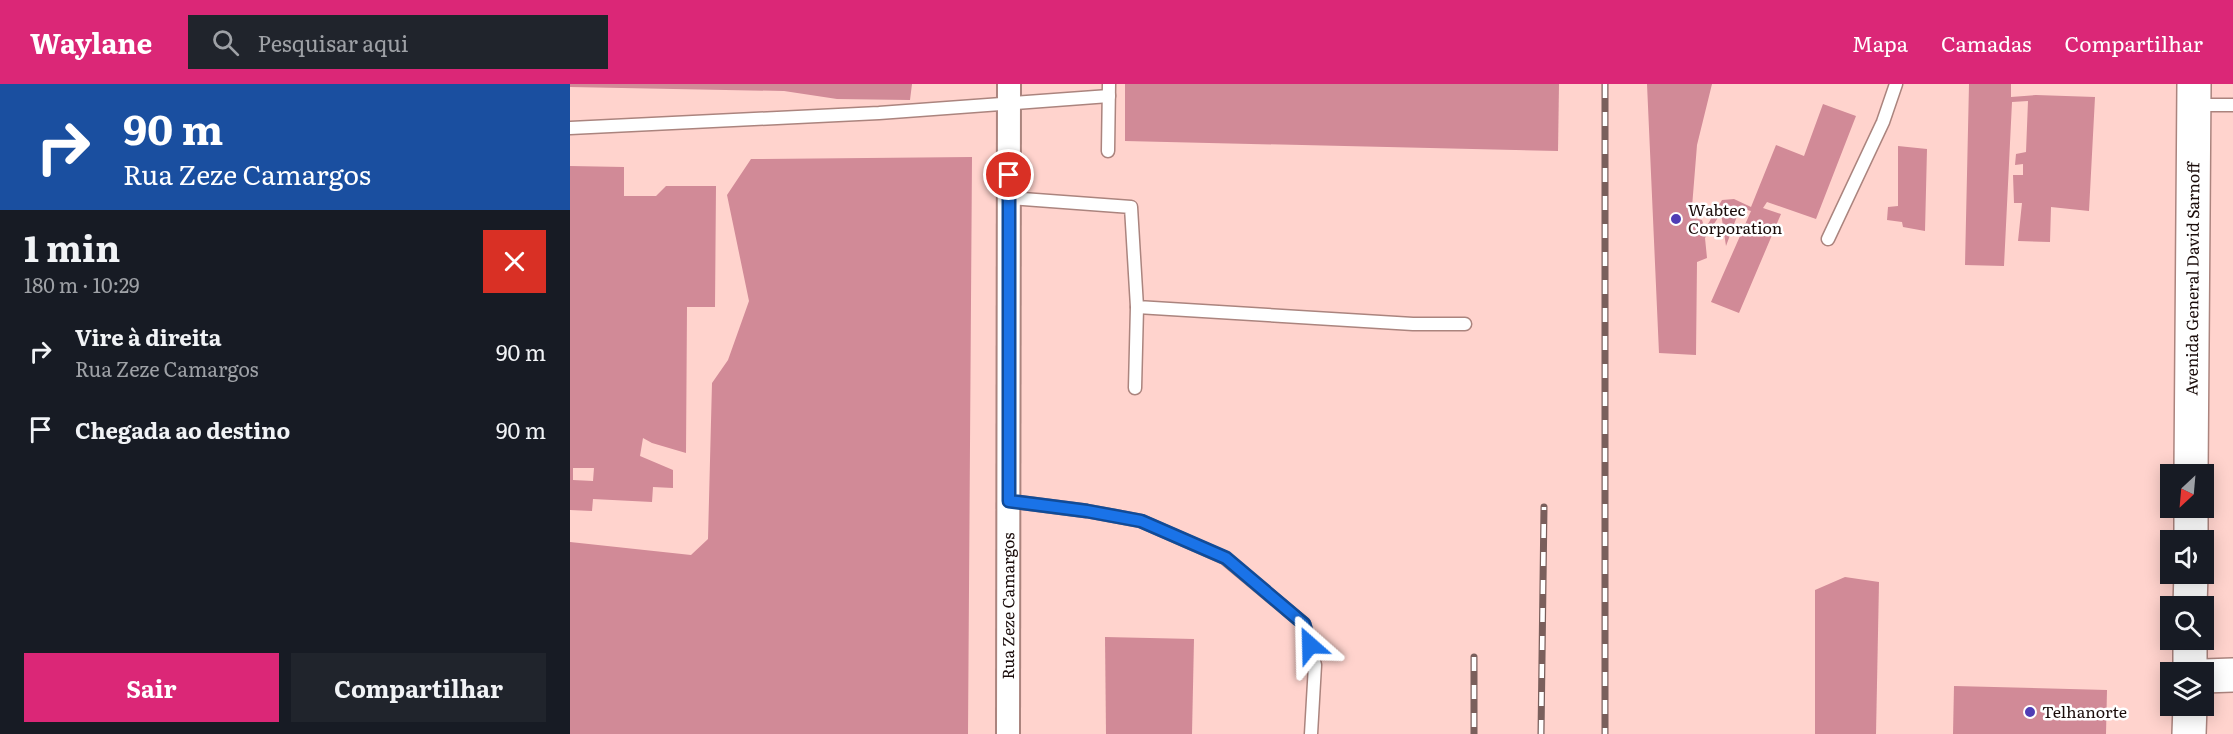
<!DOCTYPE html>
<html lang="pt">
<meta charset="utf-8">
<style>
body{margin:0;font-family:Literata,serif;background:#20242c;color:#f1f3f6;height:100vh;display:flex;flex-direction:column;font-size:22px;white-space:nowrap}
*{box-sizing:border-box;margin:0}
p{font-size:20px;color:#9ea1a6}
.icon{flex:none;width:33px;height:33px;fill:none;stroke:currentColor;stroke-width:2;stroke-linecap:round;stroke-linejoin:round}
.map{position:relative;flex:1;overflow:hidden}
.details{display:flex;flex-direction:column;background:#171b24;width:570px}
.details>*{flex:none}
.hud{background:#1a4fa0;color:#fff;overflow:hidden}
.needle{width:39px;rotate:206deg}
.tools{position:absolute;left:1590px;top:380px;display:grid;gap:12px}
.tools a{display:grid;place-items:center;width:54px;height:54px;border-radius:0px;background:#171b24;box-shadow:0 3px 15px #0003;font-size:30px}
.pin{position:absolute;display:grid;place-items:center;width:51px;height:51px;color:#fff;margin:-26px;border:3px solid #fff;border-radius:50%;box-shadow:0 2px 6px #0007}
.me{position:absolute;width:66px;margin:-33px;rotate:335deg;stroke-linejoin:round;filter:drop-shadow(0 0 4px #0008)}
.turn{display:flex;align-items:center;gap:21px;height:126px;padding:0 24px;font-size:27px}
.turn .icon{width:78px;height:78px;stroke-width:2.5}
.turn b{display:block;font-size:42px;line-height:51px}
.round{display:grid;place-items:center;flex:none;width:63px;height:63px;border-radius:0px;background:#20242c}
.headline{display:flex;align-items:center;justify-content:space-between;height:102px;padding:0 24px}
h1{font-size:36px;font-weight:700;line-height:45px}
.cta{display:flex;gap:12px;margin-top:auto;padding:12px 24px}
.cta a{flex:1;height:69px;border-radius:0px;background:#db2777;color:#fff;font-size:24px;font-weight:700;line-height:69px;text-align:center}
.cta a+a{background:#20242c;color:#f1f3f6}
ul{padding:0;list-style:none}
li{display:flex;align-items:center;gap:18px;height:78px;padding:0 24px}
li div{flex:1}
li b{display:block;font-size:22px}
li em{font-style:normal}
header{display:flex;align-items:center;gap:36px;box-sizing:border-box;height:84px;padding:0 30px;background:#db2777;color:#fff}
header strong{font-size:28px}
nav{display:flex;gap:33px;margin-inline-start:auto;font-size:21px}
.search{width:420px;height:54px;background:#20242c;display:flex;align-items:center;gap:15px;box-sizing:border-box;padding:0 21px;border-radius:0px;color:#9ea1a6;font-size:22px}
main{display:flex;flex:1;min-height:0}
.map>svg:first-child{display:block}
</style>
<header>
<strong>Waylane</strong>
<div class="search"><svg class="icon" aria-label="search" viewBox="0 0 24 24"><circle cx="10" cy="10" r="6"/><path d="M15 15l6 6"/></svg>Pesquisar aqui</div>
<nav><a>Mapa</a><a>Camadas</a><a>Compartilhar</a></nav>
</header>
<main>
<section class="details">
<div class="hud">
<div class="turn"><svg class="icon" aria-label="right" viewBox="0 0 24 24"><path d="M7 20v-9h11M14 6l5 5-5 5"/></svg><div><b>90 m</b>Rua Zeze Camargos</div></div>
</div>
<div class="headline"><div><h1>1 min</h1><p>180 m · 10:29</p></div><a class="round" style="background:#d93025;color:#fff"><svg class="icon" aria-label="close" viewBox="0 0 24 24"><path d="M6 6l12 12M18 6L6 18"/></svg></a></div>
<ul>
<li><svg class="icon" aria-label="right" viewBox="0 0 24 24"><path d="M7 20v-9h11M14 6l5 5-5 5"/></svg><div><b>Vire à direita</b><p>Rua Zeze Camargos</p></div><em>90 m</em></li>
<li><svg class="icon" aria-label="arrive" viewBox="0 0 24 24"><path d="M6 21V4h12l-3 4 3 4H6"/></svg><div><b>Chegada ao destino</b></div><em>90 m</em></li>
</ul>
<div class="cta"><a>Sair</a><a>Compartilhar</a></div>
</section>
<div class="map">
<svg width="1663" height="650" viewBox="0 0 1663 650">
<rect width="100%" height="100%" fill="#ffd3cd"/>
<g fill="#d18a97" fill-rule="evenodd">
<path d="M0,0h342l-2,16 -73,-1 -53,-8 -214,-4z"/>
<path d="M555,0h434l-1,67 -433,-10z"/>
<path d="M1077,0h65l-15,61 -5,62 2,11 8,2 3,9 17,-29 12,-1 17,8 25,-62 28,11 19,-52 33,12 -40,103 -49,-17 -4,6 18,6 -42,99 -28,-11 40,-91 -11,-3 -14,38 -5,-33 -16,25 2,20 -10,4 -1,93 -37,-2z"/>
<path d="M1399,0h42v13l25,-2 59,2 -6,114 -38,-4 -1,35 -32,-1 4,-38h-8l-1,-28h10v-11l-8,1 1,-11 10,-2 2,-51 -16,1 -8,164 -39,-1z"/>
<path d="M1328,62l29,3 -2,82 -22,-4 -1,-5 -15,-2 1,-13 10,-1z"/>
<path d="M402,73l-4,577h-398v-192l121,13 17,-16 4,-156 16,-23 21,-59 -22,-106 24,-36z"/>
<path d="M0,82l54,1v29h32l10,-10h50l-1,121h-28l-1,146 -34,-10 -9,-5 -3,18 33,14v18l-20,-1 -1,15 -59,-3 -1,12 -22,-1zM3,384h21l-1,13 -20,-1z"/>
<path d="M1275,493l34,5 -3,152h-61v-144z"/>
<path d="M535,553l89,2 -2,95h-86z"/>
<path d="M1384,602l153,4 -1,44h-153z"/>
</g>
<g fill="none" stroke-linecap="round" stroke-linejoin="round">
<defs>
<g id="lane">
<path d="M1625,21h38"/>
<path d="M0,44l309,-15 230,-17"/>
<path d="M538,67l1,-67"/>
<path d="M439,114l122,9 6,100 276,17h52"/>
<path d="M1258,155l55,-117 13,-38"/>
<path d="M565,304l2,-81"/>
<path d="M439,417l78,10 54,10 84,37 79,66 11,41 -4,69"/>
</g>
<g id="street">
<path id="s1" d="M438,650l1,-650"/>
</g>
<g id="secondary">
<path id="s2" d="M1621,390l3,-390"/>
<path d="M1621,456v-33"/>
<path d="M1620,522l1,-33"/>
<path d="M1620,588v-33"/>
<path d="M1634,592l29,-1"/>
<path d="M1619,650l1,-29"/>
</g>
</defs>
<use href="#lane" stroke="#ab847e" stroke-width="15"/>
<use href="#street" stroke="#ab847e" stroke-width="26"/>
<use href="#secondary" stroke="#ab847e" stroke-width="36"/>
<use href="#lane" stroke="#fff" stroke-width="12"/>
<use href="#street" stroke="#fff" stroke-width="22"/>
<use href="#secondary" stroke="#fff" stroke-width="33"/>
<defs>
<g id="rail">
<path d="M1035,0v650"/>
<path d="M904,573v77"/>
<path d="M971,650l3,-227"/>
</g>
</defs>
<use href="#rail" stroke="#7a5f5c" stroke-width="7"/>
<use href="#rail" stroke="#fff" stroke-width="4.5" stroke-dasharray="14" stroke-linecap="butt"/>
</g>
<g fill="none" stroke-linecap="round" stroke-linejoin="round">
<defs>
<path id="route" d="M439,91v326l78,10 54,10 85,37 78,66 6,21"/>
</defs>
<use href="#route" stroke="#114b97" stroke-width="15"/>
<use href="#route" stroke="#1a73e8" stroke-width="10"/>
</g>
<g fill="#4f3db5" stroke="#fff" stroke-width="2">
<circle cx="1106" cy="135" r="6"/>
<circle cx="1460" cy="628" r="6"/>
</g>
<g text-anchor="middle" stroke-width="5" stroke-linejoin="round" paint-order="stroke">
<g font-size="16" fill="#1a0c0a" stroke="#fff" text-anchor="start">
<text x="1118" y="132">Wabtec<tspan x="1118" dy="18">Corporation</tspan></text>
<text x="1472" y="634">Telhanorte</text>
</g>
<g font-size="16" fill="#1a0c0a" stroke="#fff">
<text dy="6" stroke="none"><textPath href="#s2" startOffset="195">Avenida General David Sarnoff</textPath></text>
<text dy="6" stroke="none"><textPath href="#s1" startOffset="128">Rua Zeze Camargos</textPath></text>
</g>
</g>
</svg>
<div class="tools">
<a><svg class="needle" viewBox="-14 -14 28 28"><path d="M0-13l5 13h-10z" fill="#e53935"/><path d="M0 13l5-13h-10z" fill="#9ea1a6"/></svg></a>
<a><svg class="icon" aria-label="sound" viewBox="0 0 24 24"><path d="M4 9h4l5-4v14l-5-4H4zM17 9q2 3 0 6"/></svg></a>
<a><svg class="icon" aria-label="search" viewBox="0 0 24 24"><circle cx="10" cy="10" r="6"/><path d="M15 15l6 6"/></svg></a>
<a><svg class="icon" aria-label="layers" viewBox="0 0 24 24"><path d="M12 4l9 5-9 5-9-5zM3 14l9 5 9-5"/></svg></a>
</div>
<div class="pin" style="left:439px;top:91px;background:#d93025"><svg class="icon" aria-label="arrive" viewBox="0 0 24 24"><path d="M6 21V4h12l-3 4 3 4H6"/></svg></div>
<svg class="me" style="left:740px;top:561px" viewBox="-20 -20 40 40"><path d="M0-17L14 15 0 8-14 15z" fill="#1a73e8" stroke="#fff" stroke-width="4"/></svg>
</div>
</main>
